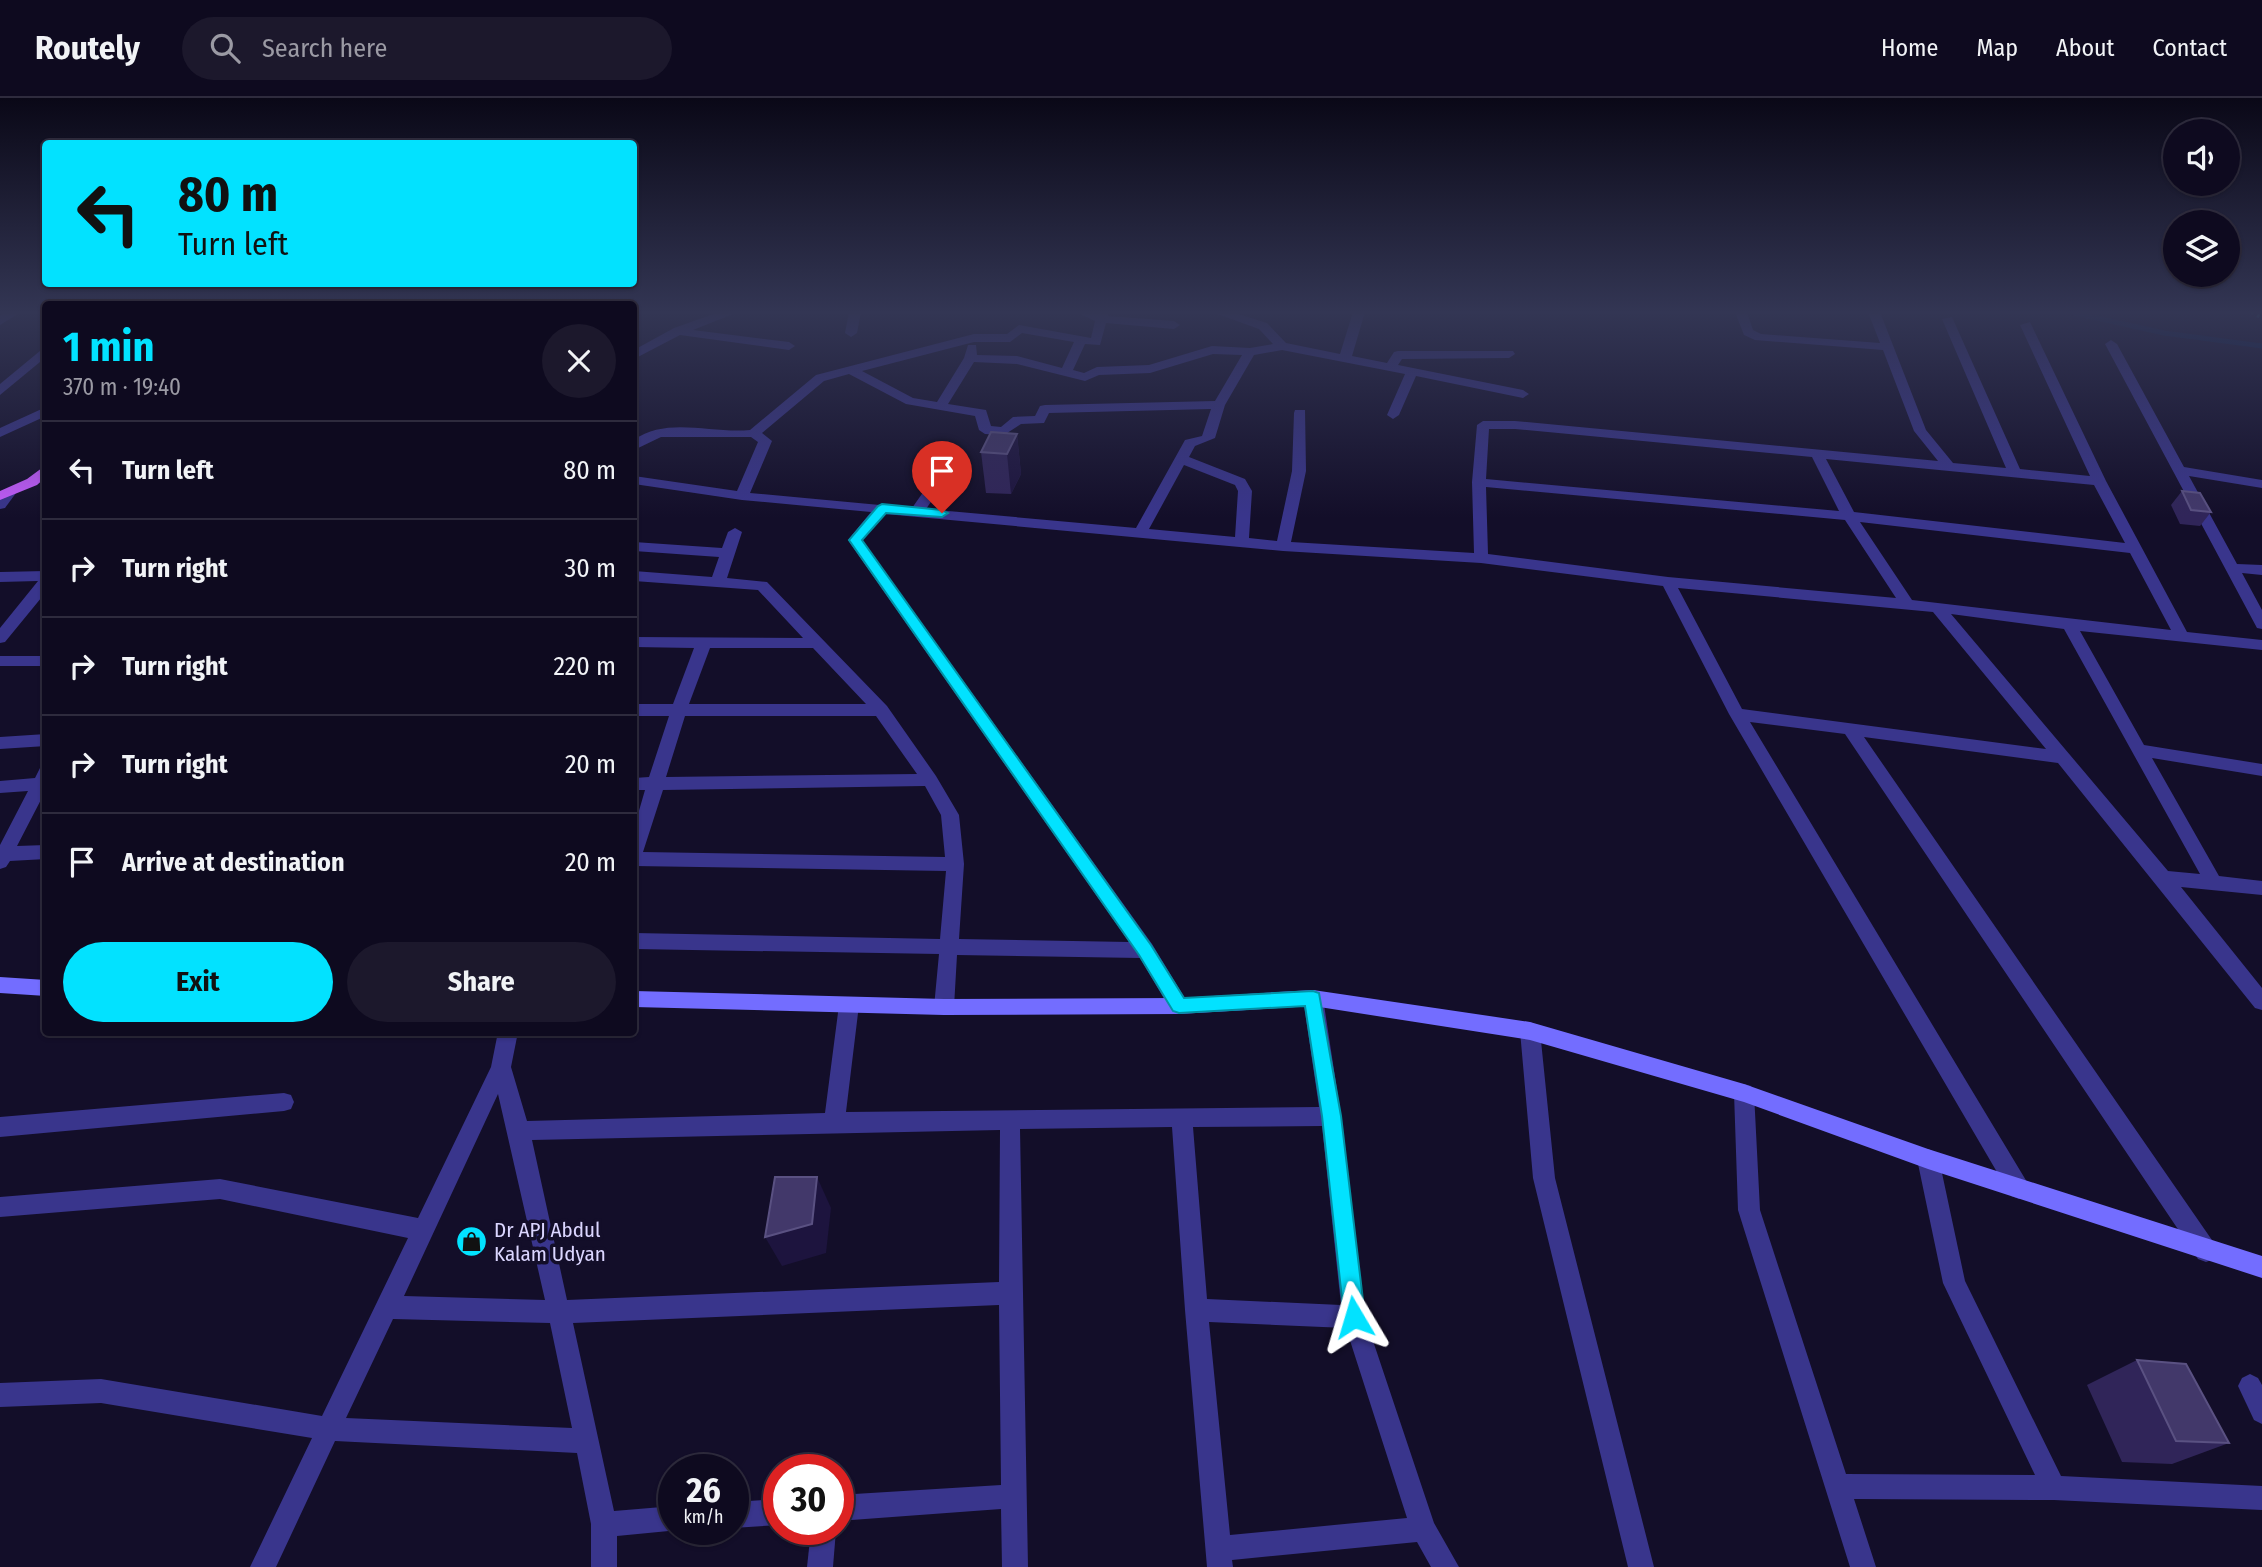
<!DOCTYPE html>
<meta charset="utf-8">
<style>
body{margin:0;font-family:"Fira Sans Condensed",sans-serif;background:#1c182c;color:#f1f3f6;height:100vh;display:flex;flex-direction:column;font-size:26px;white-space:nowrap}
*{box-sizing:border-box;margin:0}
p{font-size:23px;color:#9b9aa4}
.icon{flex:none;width:38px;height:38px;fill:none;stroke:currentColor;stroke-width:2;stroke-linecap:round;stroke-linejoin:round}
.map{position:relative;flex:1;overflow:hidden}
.sheet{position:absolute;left:42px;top:203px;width:595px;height:735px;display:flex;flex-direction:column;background:#0e0a1f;border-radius:7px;box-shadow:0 2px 5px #0004,0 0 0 2px #2e2b3d}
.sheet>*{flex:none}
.hud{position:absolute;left:42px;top:42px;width:595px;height:147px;border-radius:7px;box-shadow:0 2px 5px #0004,0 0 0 2px #2e2b3d;background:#02e2ff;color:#111;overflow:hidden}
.tools{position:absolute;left:2163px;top:21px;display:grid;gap:14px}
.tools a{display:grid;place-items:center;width:77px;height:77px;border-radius:50%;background:#0e0a1f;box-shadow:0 2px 5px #0004,0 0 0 2px #2e2b3d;font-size:35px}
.speed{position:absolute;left:658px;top:1356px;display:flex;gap:14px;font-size:35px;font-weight:700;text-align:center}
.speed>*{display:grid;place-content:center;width:91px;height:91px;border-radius:50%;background:#0e0a1f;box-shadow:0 2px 5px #0004,0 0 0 2px #2e2b3d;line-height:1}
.speed small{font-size:18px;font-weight:400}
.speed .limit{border:10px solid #d22;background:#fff;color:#111}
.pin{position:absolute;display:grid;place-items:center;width:60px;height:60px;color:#fff;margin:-72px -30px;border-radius:50% 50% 50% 0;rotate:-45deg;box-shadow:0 0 7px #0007}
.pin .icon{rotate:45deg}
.me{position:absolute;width:77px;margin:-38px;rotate:353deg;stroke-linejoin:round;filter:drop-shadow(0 0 5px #0008)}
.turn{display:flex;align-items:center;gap:24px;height:147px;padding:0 21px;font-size:32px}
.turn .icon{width:91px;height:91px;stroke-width:2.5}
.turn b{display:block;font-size:49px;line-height:60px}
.round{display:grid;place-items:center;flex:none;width:74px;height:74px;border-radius:37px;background:#1c182c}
.head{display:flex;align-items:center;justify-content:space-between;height:119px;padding:0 21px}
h1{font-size:42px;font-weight:700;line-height:52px;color:#02e2ff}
.primary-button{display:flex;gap:14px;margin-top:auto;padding:14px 21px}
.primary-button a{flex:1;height:80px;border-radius:42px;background:#02e2ff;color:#111;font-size:28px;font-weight:700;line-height:80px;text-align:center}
.primary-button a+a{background:#1c182c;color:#f1f3f6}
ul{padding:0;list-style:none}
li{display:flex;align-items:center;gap:21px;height:98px;padding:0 21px;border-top:2px solid #2e2b3d}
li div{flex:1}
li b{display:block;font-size:26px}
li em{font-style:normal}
header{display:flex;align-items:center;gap:42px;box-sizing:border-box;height:98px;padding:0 35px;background:#0e0a1f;border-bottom:2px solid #2e2b3d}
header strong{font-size:33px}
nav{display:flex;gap:38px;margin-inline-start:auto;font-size:24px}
.search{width:490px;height:63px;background:#1c182c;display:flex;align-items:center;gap:18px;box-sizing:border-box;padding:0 24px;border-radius:38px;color:#9b9aa4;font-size:26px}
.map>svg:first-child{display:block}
</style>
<header>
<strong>Routely</strong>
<div class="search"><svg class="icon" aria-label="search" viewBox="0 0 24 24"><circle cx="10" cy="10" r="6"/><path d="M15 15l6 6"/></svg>Search here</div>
<nav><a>Home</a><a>Map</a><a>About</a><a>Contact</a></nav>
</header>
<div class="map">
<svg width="2262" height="1469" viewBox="0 0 2262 1469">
<rect width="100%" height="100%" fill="#130e29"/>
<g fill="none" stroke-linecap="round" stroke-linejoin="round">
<path stroke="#061e4a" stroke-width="5" d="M2070,214l94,21 98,13"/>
<path stroke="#25c4bd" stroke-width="3.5" stroke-dasharray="2.5 4.5" stroke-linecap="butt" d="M2251,214l11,6"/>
<g fill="#39358c" fill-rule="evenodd">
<path d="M6,214h15l-21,13v-9z"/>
<path d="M719,214h19l-45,18 96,12 6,4 -6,4 -109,-15 -46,24v-9l40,-22z"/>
<path d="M849,214h12l-4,21 -6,4 -6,-4z"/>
<path d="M1076,214h33l-1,4 66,5 6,4 -6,4 -68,-6 -6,22 -15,-1 -12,26 11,3 13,-6 52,-2 63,-19 38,2 23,-4 -14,-15 -47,-17h20l35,11 19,20 54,11 13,-42h12l-13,44 35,7 7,-11 4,-1h115l2,3 -6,4 -107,1 -4,6 125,25 6,4 -6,4 -107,-22 -17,39 -6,4 -6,-4 18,-41 -123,-24 -28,5 -29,50 -10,33 -20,8 -6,11 56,22 7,12 -3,47 28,3 15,-70 2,-58 1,-3h10l1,61 -15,71 183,11 -2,-71 5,-57 6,-4h32l423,40 -24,-30 -31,-81 -128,-10 -11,-5 -9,-23h12l6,18 8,4 119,9 -12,-31h12l46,118 27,33 53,5 -64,-149 10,-2 68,152 70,7 -70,-151 10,-3 76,159 81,151 75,8v10l-182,-19 64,114 118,19v12l-110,-18 67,118 43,5v14l-81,-8 81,101v22l-7,-2 -197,-245 -194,-26 350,506 3,8 -3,8 -8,3 -8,-3 -353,-525 -95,-12 277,460 3,7 -3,7 -8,3 -8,-3 -282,-482 -66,-128 -182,-23 -198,-12 -398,-37 -23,26 290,404 34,56 3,6 -3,6 -7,2 -7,-2 -32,-54 -183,-3 -3,52 -3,6 -7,2 -7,-2 -3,-6 5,-53 -305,-5v-16l306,6 6,-68 -312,-5v-38l11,-38h-11v-12l15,-1 20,-61h-35v-12h39l21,-56 -60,-1v-10l169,1 -45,-48 -124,-9v-10l78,6 7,-20 -85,-6v-9l88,6 6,-16 7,-4 7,4 -15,46 40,4 120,124 49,70 23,39 5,49 -5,75 170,3 -281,-402 23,-28 -129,-12 -108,-16v-8l103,15 21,-49 -7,-5h-90l-27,13v-10c33,-24 78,-6 116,-10l66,-55 158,-41h33l12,-9 72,13 4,-17zM1022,235l52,9 -12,26 -45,-12 -40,-1 -1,-10h-8l-4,13 -27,44 -24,-4 -51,-27 112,-29h36zM1213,256l29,1 -27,46 -170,4 -5,1 -5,10 -22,1 -12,10 -10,-1 -5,-16 -38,-6 26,-42 43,2 68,17 14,-6 51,-2zM849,276l57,30 69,12 4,14 6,4 19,1 17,-11 23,-1 5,-10 162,-4 -9,27 -17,4 -49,88 -210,-19 36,-52 -7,-4 -5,1 -38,54 -162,-15 22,-52 -10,-8 62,-52zM1489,331h26l297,28 27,54 -353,-32zM1826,361l268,26 31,58 -271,-31zM1184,367l51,20 3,6 -3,46 -86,-8zM1486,389l359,33 51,78 -228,-21 -180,-23zM1860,424l270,31 41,77 -259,-30zM1678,490l255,24 113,137 -304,-40zM1951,516l113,15 136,245 -32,-3zM710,550h103l53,56h-177zM685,618h191l41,58 -251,3zM925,688l16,29 4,42 -302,-5 20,-62z"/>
<path d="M2111,242l6,4 67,123 78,13v8l-73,-12 48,88 25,1v10l-20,-2 20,37v19l-5,-1 -152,-284z"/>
<path d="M46,248v11l-46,38v-11z"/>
<path d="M46,309v9l-46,21v-9z"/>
<path d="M9,391l7,4 -11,15 -5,1v-13z"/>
<path d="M46,473v21l-41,50 -5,1v-15l38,-47 -38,1v-10z"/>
<rect x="0" y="558" width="46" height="10"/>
<path d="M46,636v12l-46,3v-12z"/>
<path d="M46,668v24l-29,56 29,-1v14l-36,2 -4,6 -6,2v-24l28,-54 -28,2v-12l35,-3 5,-10z"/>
<path d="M1313,892l7,2 3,6 18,118 24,201 69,206 25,44h-28l-14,-25 -185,18 1,7h-26l-22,-257 -13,-183 -152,2 8,438h-26l-1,-58 -163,12v-26l163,-10 -2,-180 -426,18 41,188 60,-5v24h5l-62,6v31h-26v-43l-14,-71 -242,-12 -59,126h-26l62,-129 -211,-35 -101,4v-24l101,-4 221,37 86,-178 -188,-39 -220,18v-20l220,-18 198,39 73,-151 7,-35h20l-7,35 16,54 298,-8 14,-108 3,-6 7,-2 7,2 3,6 -13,107 473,-5 -16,-109 3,-6zM498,996l47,206 -141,-4zM1322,1028l19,179 -134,-6 -14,-172zM1000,1032l-1,152 -432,18 -35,-160zM393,1221l157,4 22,105 -226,-10zM1209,1224l137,6 61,190 -177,17z"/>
<path d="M1530,924l7,3 3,6 15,147 99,389h-26l-95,-389 -13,-147 3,-6z"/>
<path d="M1744,986l7,2 3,7 6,117 86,264 189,1 -92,-192 -26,-124 4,-7 7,-3 7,3 4,7 26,122 96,195 201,10v24l-208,-10 -200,-1 22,68h-26l-112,-357 -4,-117 3,-7z"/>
<path d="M284,995l7,2 3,7 -3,7 -7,2 -284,26v-20z"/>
<path d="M2250,1276l8,4 4,7v39l-8,-4 -16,-34 4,-8z"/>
<path d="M779,1401v26l-46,3v-26z"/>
<path d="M811,1432h25l-3,37h-26z"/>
</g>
<g fill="#736dff" fill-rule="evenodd">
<path d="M0,879l46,3v16l-46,-3z"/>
<path d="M1313,892l217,32 214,62 184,65 334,107v22l-334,-109 -184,-67 -214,-62 -217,-34 -134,8 -235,1 -310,-8v-16l310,8 235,-1z"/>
</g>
<path fill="#c55dff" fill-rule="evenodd" d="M46,367v12l-9,8 -37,15v-9l27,-12z"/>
</g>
<g fill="#302559">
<path d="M1017,336l4,40 -10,20 -25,-1 -5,-41z"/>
<path d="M2182,393l29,21 -11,14 -20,-2 -9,-19z"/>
<path d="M2137,1262l92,83 -57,21 -50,-2 -35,-77z"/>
</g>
<g fill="#1d143e">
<path d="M1017,336l4,40 -10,20 -4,-40z"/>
<path d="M817,1079l14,31 -5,45 -44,13 -17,-29z"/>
</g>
<g fill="#42386a" stroke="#5a5182" stroke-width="2">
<path d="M991,334l26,2 -10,20 -26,-2z"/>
<path d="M2182,393l18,2 11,19 -20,-2z"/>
<path d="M775,1079h42l-5,47 -47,13z"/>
<path d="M2137,1262l49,4 43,79 -53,-2z"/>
</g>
<linearGradient id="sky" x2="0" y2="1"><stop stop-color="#0a0817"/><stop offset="0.51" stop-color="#333654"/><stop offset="1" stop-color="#333654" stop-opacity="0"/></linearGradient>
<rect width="2262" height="420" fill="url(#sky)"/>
<path fill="#02e2ff" stroke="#0193a6" stroke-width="2" d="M882,406l60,6 6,3 -6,4 -56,-4 -24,27 289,405 33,53 129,-7 6,2 22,123 24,201 -3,7 -8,3 -7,-3 -3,-7 -22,-201 -17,-110 -126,7 -6,-2 -34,-56 -290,-415 29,-34z"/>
<defs>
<symbol id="shop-disc" viewBox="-11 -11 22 22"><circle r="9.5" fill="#02e2ff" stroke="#130e29"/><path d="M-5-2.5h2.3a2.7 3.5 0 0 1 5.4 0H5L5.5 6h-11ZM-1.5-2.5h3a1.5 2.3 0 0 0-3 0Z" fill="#111"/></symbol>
</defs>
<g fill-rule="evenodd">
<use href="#shop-disc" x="454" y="1126" width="35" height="35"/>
</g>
<g text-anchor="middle" stroke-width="7" stroke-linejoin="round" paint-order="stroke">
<g font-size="21" fill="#dbd6ff" stroke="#130e29" text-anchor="start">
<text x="494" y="1139">Dr APJ Abdul<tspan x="494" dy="24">Kalam Udyan</tspan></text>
</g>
</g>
</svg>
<div class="tools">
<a><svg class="icon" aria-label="sound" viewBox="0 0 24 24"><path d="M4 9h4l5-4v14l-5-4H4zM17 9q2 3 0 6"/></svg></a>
<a><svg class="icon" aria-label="layers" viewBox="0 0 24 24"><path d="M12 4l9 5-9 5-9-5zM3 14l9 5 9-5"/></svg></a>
</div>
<div class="speed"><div>26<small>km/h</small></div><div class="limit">30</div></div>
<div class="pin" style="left:942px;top:415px;background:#d93025"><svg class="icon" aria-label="arrive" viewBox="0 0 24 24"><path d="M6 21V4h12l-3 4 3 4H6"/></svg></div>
<svg class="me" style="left:1354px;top:1219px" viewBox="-20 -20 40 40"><path d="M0-17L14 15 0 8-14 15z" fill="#02e2ff" stroke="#fff" stroke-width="4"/></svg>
<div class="hud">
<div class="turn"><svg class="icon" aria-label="left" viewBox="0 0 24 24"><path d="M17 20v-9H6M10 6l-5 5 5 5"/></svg><div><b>80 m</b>Turn left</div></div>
</div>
<section class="sheet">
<div class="head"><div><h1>1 min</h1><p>370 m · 19:40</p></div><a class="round"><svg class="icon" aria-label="close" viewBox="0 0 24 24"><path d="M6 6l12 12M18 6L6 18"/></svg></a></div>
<ul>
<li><svg class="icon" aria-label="left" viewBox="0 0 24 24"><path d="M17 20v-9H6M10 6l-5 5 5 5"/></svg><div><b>Turn left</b></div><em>80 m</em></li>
<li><svg class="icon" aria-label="right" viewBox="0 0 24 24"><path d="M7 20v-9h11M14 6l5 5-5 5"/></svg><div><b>Turn right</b></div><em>30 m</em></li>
<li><svg class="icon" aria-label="right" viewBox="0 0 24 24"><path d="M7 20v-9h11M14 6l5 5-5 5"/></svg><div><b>Turn right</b></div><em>220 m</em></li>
<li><svg class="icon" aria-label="right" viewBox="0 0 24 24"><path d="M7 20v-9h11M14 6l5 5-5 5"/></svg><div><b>Turn right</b></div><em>20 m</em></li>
<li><svg class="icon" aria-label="arrive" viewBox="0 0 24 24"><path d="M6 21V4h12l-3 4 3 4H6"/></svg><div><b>Arrive at destination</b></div><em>20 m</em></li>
</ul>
<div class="primary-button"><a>Exit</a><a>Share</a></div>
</section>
</div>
